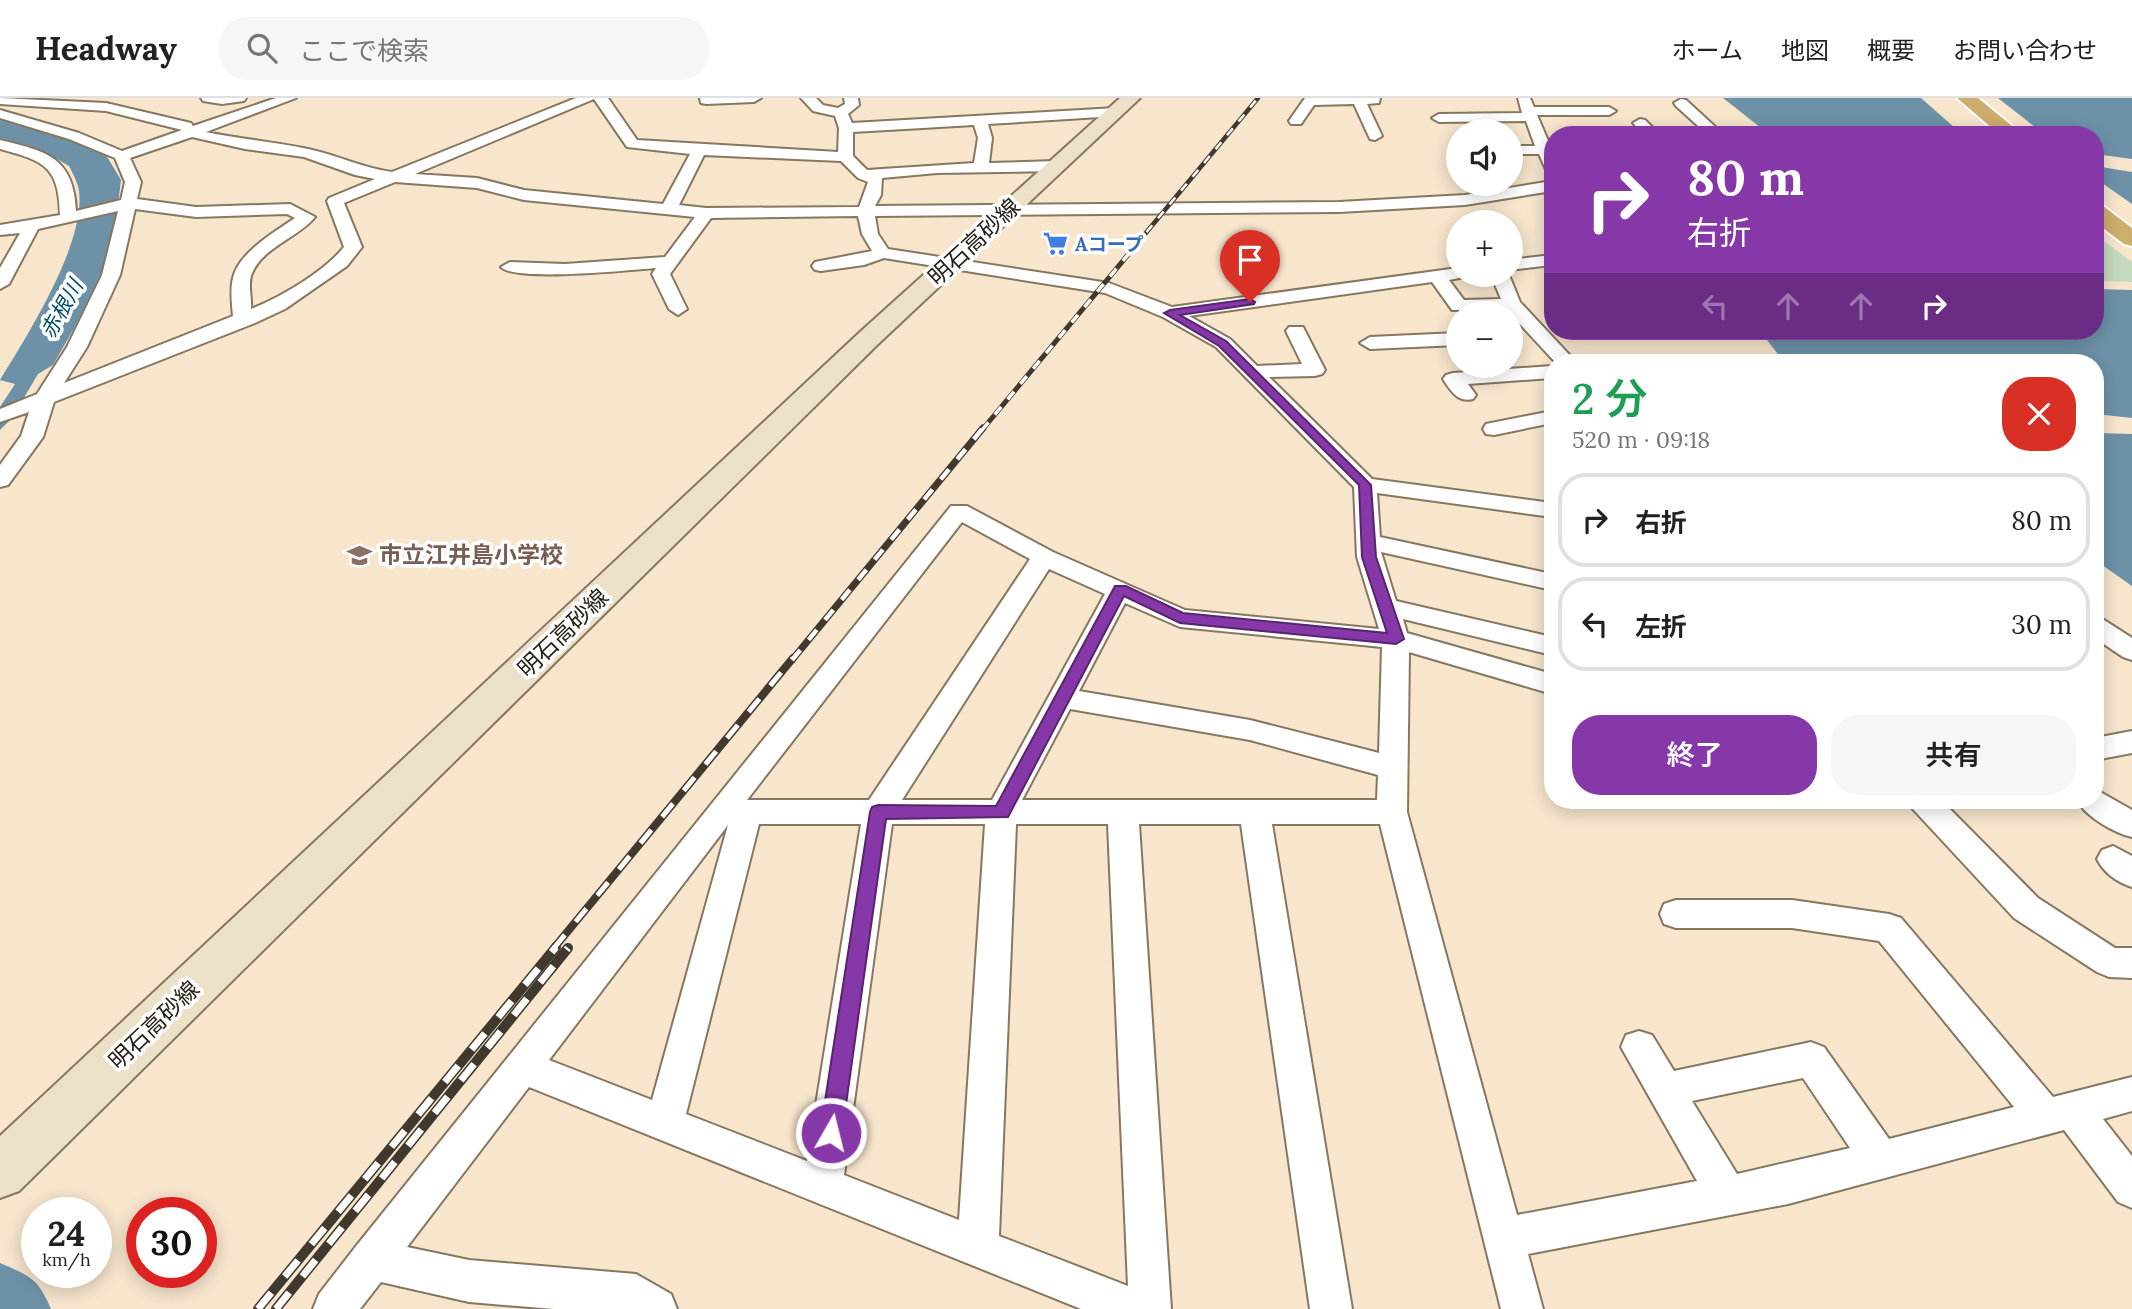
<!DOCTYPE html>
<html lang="ja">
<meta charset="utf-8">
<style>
body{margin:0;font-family:Lora,"Noto Sans JP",serif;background:#f6f6f6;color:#222;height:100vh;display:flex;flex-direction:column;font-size:26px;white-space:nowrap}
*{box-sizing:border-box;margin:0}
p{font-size:23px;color:#767676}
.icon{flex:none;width:38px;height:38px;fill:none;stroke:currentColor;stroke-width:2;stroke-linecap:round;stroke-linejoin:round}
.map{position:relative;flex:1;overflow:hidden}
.sheet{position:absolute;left:1544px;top:256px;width:560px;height:455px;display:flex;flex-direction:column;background:#fff;border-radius:28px;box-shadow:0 4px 18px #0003}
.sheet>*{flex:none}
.guide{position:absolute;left:1544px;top:28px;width:560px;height:214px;border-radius:28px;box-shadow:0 4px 18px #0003;background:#8638a8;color:#fff;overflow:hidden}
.fabs{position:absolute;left:1446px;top:21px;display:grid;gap:14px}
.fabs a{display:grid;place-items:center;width:77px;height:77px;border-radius:50%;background:#fff;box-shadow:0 4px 18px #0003;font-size:35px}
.speed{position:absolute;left:21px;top:1099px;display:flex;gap:14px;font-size:35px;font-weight:700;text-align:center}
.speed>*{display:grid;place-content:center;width:91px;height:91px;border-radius:50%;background:#fff;box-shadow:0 4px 18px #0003;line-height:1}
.speed small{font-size:18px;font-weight:400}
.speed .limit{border:10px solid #d22;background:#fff;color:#111}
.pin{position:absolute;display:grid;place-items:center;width:60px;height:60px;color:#fff;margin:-72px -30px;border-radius:50% 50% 50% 0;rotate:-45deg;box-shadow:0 0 7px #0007}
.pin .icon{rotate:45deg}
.me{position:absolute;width:77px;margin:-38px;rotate:8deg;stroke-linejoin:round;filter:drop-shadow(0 0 5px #0008)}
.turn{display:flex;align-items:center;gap:24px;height:147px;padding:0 28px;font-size:32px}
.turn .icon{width:91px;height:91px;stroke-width:2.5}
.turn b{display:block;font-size:49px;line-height:60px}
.lanes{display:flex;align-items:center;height:66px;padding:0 28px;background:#0003;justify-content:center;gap:35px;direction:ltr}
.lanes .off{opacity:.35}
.round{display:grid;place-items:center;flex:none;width:74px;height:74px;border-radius:28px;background:#f6f6f6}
.head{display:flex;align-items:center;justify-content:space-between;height:119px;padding:0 28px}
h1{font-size:42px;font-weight:600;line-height:52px;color:#1e9e55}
.cta{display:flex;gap:14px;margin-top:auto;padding:14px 28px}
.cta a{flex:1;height:80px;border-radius:28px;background:#8638a8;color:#fff;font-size:28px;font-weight:600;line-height:80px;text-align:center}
.cta a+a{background:#f6f6f6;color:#222}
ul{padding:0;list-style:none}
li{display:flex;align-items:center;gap:21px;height:94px;margin:0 14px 10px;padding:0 14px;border:4px solid #e0e0e0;border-radius:28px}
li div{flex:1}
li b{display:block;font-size:26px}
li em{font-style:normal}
header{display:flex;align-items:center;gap:42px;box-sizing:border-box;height:98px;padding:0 35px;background:#fff;border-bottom:2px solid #e0e0e0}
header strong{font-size:33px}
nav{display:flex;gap:38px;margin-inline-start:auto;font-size:24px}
.search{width:490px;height:63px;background:#f6f6f6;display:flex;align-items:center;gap:18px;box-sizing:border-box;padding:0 24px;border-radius:28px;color:#767676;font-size:26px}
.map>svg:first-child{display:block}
</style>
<header>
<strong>Headway</strong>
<div class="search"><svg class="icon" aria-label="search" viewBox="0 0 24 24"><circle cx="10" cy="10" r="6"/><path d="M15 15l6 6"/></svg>ここで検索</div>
<nav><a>ホーム</a><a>地図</a><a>概要</a><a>お問い合わせ</a></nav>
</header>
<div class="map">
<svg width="2132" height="1211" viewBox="0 0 2132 1211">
<rect width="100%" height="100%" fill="#f7e5cc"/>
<path fill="#c4dabe" d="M2095,136l37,28v20l-37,-1z"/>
<g fill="#6d92a8">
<path d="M1723,0h198l42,37h-193z"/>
<path d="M1998,0h134v61l-37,-5v-19h-50z"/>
<path d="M0,21l89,26 17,10 15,25 -5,41 -16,62 -47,82 -15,9 -26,44 -12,12v-23l15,-23 -15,-4c27,-44 86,-137 79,-189 -1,-8 -6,-17 -10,-25l-28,-16 -41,-12z"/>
<path d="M2095,68l37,6v32l-37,-26z"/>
<path d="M2095,191l37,1v128l-37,-4v-52h-311l-24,-31h335z"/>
<path d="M2095,335l37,1v152l-37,-26z"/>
</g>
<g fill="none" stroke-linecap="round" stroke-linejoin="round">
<path fill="#6d92a8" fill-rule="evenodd" d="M0,1165c30,13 38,15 51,46h-51z"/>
<defs>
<g id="minor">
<path d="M0,0l106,5 85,20 2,3 83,-28h20l-90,34c34,7 68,10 102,17 29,6 54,19 84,23l184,-74h32l29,42 201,12 1,-24 -4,-12 -22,-5 -12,-13h15l7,7 15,3 7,-4 -1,-6h14l1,7 -11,9 4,9 264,-15 7,4 -7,4 -128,8 4,14 -3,25 67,-2 8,5 -8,5 -119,2 -55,5 -1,17 -6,11 464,-4 126,-7 87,-14v10l-87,14 -126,7 -464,4 3,18 10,15 221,34 63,24 286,-39v7h8l-2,2 -15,3 15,20 37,-1 -10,-24h18l11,27 56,60h-21l-48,-52h-55l-20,-28 -243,34 41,23 27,27 45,-2 -16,-33 3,-4h14l22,43 -3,4 -7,2 -46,1 103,102 180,24v14l-175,-24 3,44 172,37v16l-171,-38 15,49 156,36v18l-149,-36 4,14 145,41v20l-143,-42 -2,160 110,403 180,-34 -76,-134 5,-12 13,-4 13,4 22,36 137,-29 13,5 65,92 125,-32 -135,-166 -87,-13h-116l-12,-4 -4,-10 4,-10 12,-4h116l97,14 12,4 152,179 79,-20v34l-29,8 29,37v52l-14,-6 -54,-72 -276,74 -260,50 15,55h-42l-121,-485h-108l80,485h-42l-69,-485h-102l32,485h-90l-552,-222 -122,160 62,13 167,14 35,20 6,15h-123l-85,-7 -88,-20 -21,27h-47l6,-15 38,-49 594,-739h16l86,46 132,58 194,19 -22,-72 -3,-70 -138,-140 -53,-30 -58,-24 -221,-35 -20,7 -43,6 -6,-1 -3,-4 3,-4 57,-11 -10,-17 -4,-18 -147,2 -41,56 17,35 -9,6 -9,-6 -17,-35 4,-6c-25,2 -142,14 -155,-1l9,-5 55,2 100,-7 30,-40 -171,-17 -47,-12 -82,-6 -51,21 18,44 -15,19 -62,43 -30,14 -201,79 -11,35 -35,48 -8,2v-22l21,-29 8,-24 -29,10v-13l37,-15 30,-47 35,-72 16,-64 -80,18 -29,55 -9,5v-21l20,-35 -20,2v-10l60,-10c-1,-49 -16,-54 -60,-66v-9c46,11 74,17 76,71l45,-11 4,-18 -10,-24 -46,-19 -69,-21v-8l79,23 43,18 60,-21 -76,-19 -106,-7zM594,1l33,48 63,7 -27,50 -139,-14 -47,-12 -62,-4zM974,27l4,13 -4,25 -107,7 -14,-14v-24zM192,39l53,12 59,8 51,18 20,4 -46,19 -2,3 17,46c-20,25 -63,50 -93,62 1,-11 -3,-23 0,-33 9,-28 47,-38 64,-59l-25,-13 -94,3 -59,-8 4,-17 -11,-24zM704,57l137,6 17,17 10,4 -9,25 -153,1 -27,-3zM135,111l61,8 91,-3 8,4c-20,14 -56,34 -62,60 -3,11 -1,28 0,38l-169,67 23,-36 33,-72zM962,424l68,37 -161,241h-122zM1049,471l56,25 -113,206h-90zM1125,505l55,24 202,20 -3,106 -129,-33 -171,-29zM1070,611l180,31 128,35 -1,25h-355zM759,726h102l-54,337 -121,-47zM892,726h93l-26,396 -115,-45zM1016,726h92l20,462 -129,-50zM728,727l-76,275 -103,-40zM1803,980l47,70 -113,26 -45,-73z"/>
<path d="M201,0h45l-2,3 -22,3 -19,-3z"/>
<path d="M700,0h61l-7,4 -48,2 -5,-1z"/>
<path d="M1305,0h75l-1,5 -12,1 15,32 -7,4 -5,-1 -16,-35 -40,1 -13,19h-10l-2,-3z"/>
<path d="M1518,0h12l4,9h75l7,4 -7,4h-72l15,35v24l-5,-2 -8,-18h-29v-8h25l-9,-25 -87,1 -7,-4 7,-4 83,-1z"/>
<path d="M1681,1l5,1 38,35h-16l-32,-29 -2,-3z"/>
<path d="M1640,21l5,1 15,15h-16l-11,-12z"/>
<path d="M1552,157v10l-42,5v-10z"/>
<path d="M1458,235v12l-88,4 -10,-6 10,-6z"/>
<path d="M1552,268v12l-84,6 8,11 -3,4c-15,4 -22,-8 -30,-20l3,-4 7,-2z"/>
<path d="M1552,313v12l-58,12 -8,-1 -3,-5 3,-5z"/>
<path d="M2095,519l9,3 28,18v22l-9,-3 -28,-19z"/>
<path d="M2132,633v22l-37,7v-22z"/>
<path d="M2095,691l37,21v27c-18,-4 -47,-21 -55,-37h18z"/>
<path d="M1908,702h33l97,98 77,50h17v30l-23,-1 -12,-5 -83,-54 -102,-110z"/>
<path d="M2113,748l19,10v31c-15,-5 -28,-14 -35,-28l5,-9z"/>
</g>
<path id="secondary" d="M1120,0h20l-263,247 -858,846 -19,7v-62l859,-803z"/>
<g id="trunk">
<path d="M1957,0h21l45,37h-23z"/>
<path d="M2095,106l8,2 29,22v18l-8,-2 -29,-22z"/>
</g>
</defs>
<use href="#minor" stroke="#867760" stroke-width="4"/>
<use href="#secondary" stroke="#867760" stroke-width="4"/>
<use href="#trunk" stroke="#fff" stroke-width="4"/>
<use href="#minor" fill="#fff" fill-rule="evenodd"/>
<use href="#secondary" fill="#ece1c8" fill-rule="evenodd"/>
<use href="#trunk" fill="#ceae6c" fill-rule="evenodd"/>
<defs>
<path id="rail-far4" d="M1135,148l123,-148"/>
<path id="rail-far3" d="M982,332l155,-186"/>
<path id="rail-far2" d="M792,562l191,-232"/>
<path id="rail-far1" d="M554,850l239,-290"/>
<g id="rail">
<path d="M258,1211l298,-362"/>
<path d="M276,1211l292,-361"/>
</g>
</defs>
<use href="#rail-far4" stroke="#41392e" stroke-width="4.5"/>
<use href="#rail-far3" stroke="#41392e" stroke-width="5"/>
<use href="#rail-far2" stroke="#41392e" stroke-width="7"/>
<use href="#rail-far1" stroke="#41392e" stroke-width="8"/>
<use href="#rail" stroke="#41392e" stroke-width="10"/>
<use href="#rail-far4" stroke="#fff" stroke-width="2.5" stroke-dasharray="9" stroke-linecap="butt"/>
<use href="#rail-far3" stroke="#fff" stroke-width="3.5" stroke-dasharray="10" stroke-linecap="butt"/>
<use href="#rail-far2" stroke="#fff" stroke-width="4.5" stroke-dasharray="13" stroke-linecap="butt"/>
<use href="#rail-far1" stroke="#fff" stroke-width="5" stroke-dasharray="17" stroke-linecap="butt"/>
<use href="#rail" stroke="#fff" stroke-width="7" stroke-dasharray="21" stroke-linecap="butt"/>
</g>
<path fill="#8638a8" stroke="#57246d" stroke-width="2" d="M1250,201l5,3 -1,2 -74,11 46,26 145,144 5,72 28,82 -8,5 -216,-21 -56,-27 -116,221 -122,2 -44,314 -3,7 -8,3 -7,-3 -4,-7 50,-321 2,-5 6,-2 118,1 119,-220h11l57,27 204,20 -25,-76 -3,-72 -140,-139 -55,-33 6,-3z"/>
<defs>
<symbol id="supermarket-bare" viewBox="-9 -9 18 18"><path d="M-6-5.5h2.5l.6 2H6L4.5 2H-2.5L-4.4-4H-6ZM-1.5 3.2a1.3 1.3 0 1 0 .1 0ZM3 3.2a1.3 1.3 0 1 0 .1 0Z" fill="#3f7fe0" stroke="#fff" stroke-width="2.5" paint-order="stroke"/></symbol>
<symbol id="school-bare" viewBox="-9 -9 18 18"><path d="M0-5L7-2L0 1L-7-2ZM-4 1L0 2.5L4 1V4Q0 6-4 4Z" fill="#8d6e63" stroke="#fff" stroke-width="2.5" paint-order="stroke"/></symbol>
</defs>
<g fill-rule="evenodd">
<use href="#supermarket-bare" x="1038" y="128" width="35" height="35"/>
<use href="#school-bare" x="342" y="440" width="35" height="35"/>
</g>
<g text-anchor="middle" stroke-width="7" stroke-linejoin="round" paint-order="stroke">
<g font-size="19" font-weight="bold" fill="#366cbe" stroke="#fff" text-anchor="start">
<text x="1075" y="153">Aコープ</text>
</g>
<g font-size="21" font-style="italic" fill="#004d6b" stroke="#fff">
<text transform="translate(62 211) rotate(-61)" y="7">赤根川</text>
</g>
<g font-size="23" fill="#272117" stroke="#fff">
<text transform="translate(974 144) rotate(-43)" y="8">明石高砂線</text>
<text transform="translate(563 535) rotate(-44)" y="8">明石高砂線</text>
<text transform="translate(154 927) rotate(-44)" y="8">明石高砂線</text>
</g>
<g font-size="23" font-weight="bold" fill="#785e54" stroke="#fff" text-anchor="start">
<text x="379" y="465">市立江井島小学校</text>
</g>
</g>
</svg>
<div class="fabs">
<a><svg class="icon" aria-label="sound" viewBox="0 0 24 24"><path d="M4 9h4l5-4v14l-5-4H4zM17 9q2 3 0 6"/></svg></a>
<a>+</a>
<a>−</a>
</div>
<div class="speed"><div>24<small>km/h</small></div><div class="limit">30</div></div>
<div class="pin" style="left:1250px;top:204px;background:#d93025"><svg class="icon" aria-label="arrive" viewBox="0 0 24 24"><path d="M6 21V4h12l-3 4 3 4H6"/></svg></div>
<svg class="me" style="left:831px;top:1035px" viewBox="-20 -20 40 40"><circle r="17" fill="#8638a8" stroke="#fff" stroke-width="3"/><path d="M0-11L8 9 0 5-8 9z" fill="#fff"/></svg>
<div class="guide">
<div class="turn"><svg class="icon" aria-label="right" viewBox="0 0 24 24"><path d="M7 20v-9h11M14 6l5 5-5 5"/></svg><div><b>80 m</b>右折</div></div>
<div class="lanes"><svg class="icon off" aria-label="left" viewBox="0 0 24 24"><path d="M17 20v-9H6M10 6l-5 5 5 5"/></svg><svg class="icon off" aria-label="ahead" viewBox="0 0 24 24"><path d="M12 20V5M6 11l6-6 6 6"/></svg><svg class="icon off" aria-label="ahead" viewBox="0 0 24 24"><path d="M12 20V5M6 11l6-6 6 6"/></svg><svg class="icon" aria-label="right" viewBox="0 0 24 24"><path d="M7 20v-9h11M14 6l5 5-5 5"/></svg></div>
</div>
<section class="sheet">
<div class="head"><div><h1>2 分</h1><p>520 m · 09:18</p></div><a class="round" style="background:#d93025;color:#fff"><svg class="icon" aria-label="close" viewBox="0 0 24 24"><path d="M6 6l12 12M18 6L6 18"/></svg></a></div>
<ul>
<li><svg class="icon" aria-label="right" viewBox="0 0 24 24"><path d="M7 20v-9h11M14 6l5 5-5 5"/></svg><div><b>右折</b></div><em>80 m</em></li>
<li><svg class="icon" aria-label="left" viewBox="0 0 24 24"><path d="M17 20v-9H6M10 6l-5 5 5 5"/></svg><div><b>左折</b></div><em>30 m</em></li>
</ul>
<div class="cta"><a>終了</a><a>共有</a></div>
</section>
</div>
